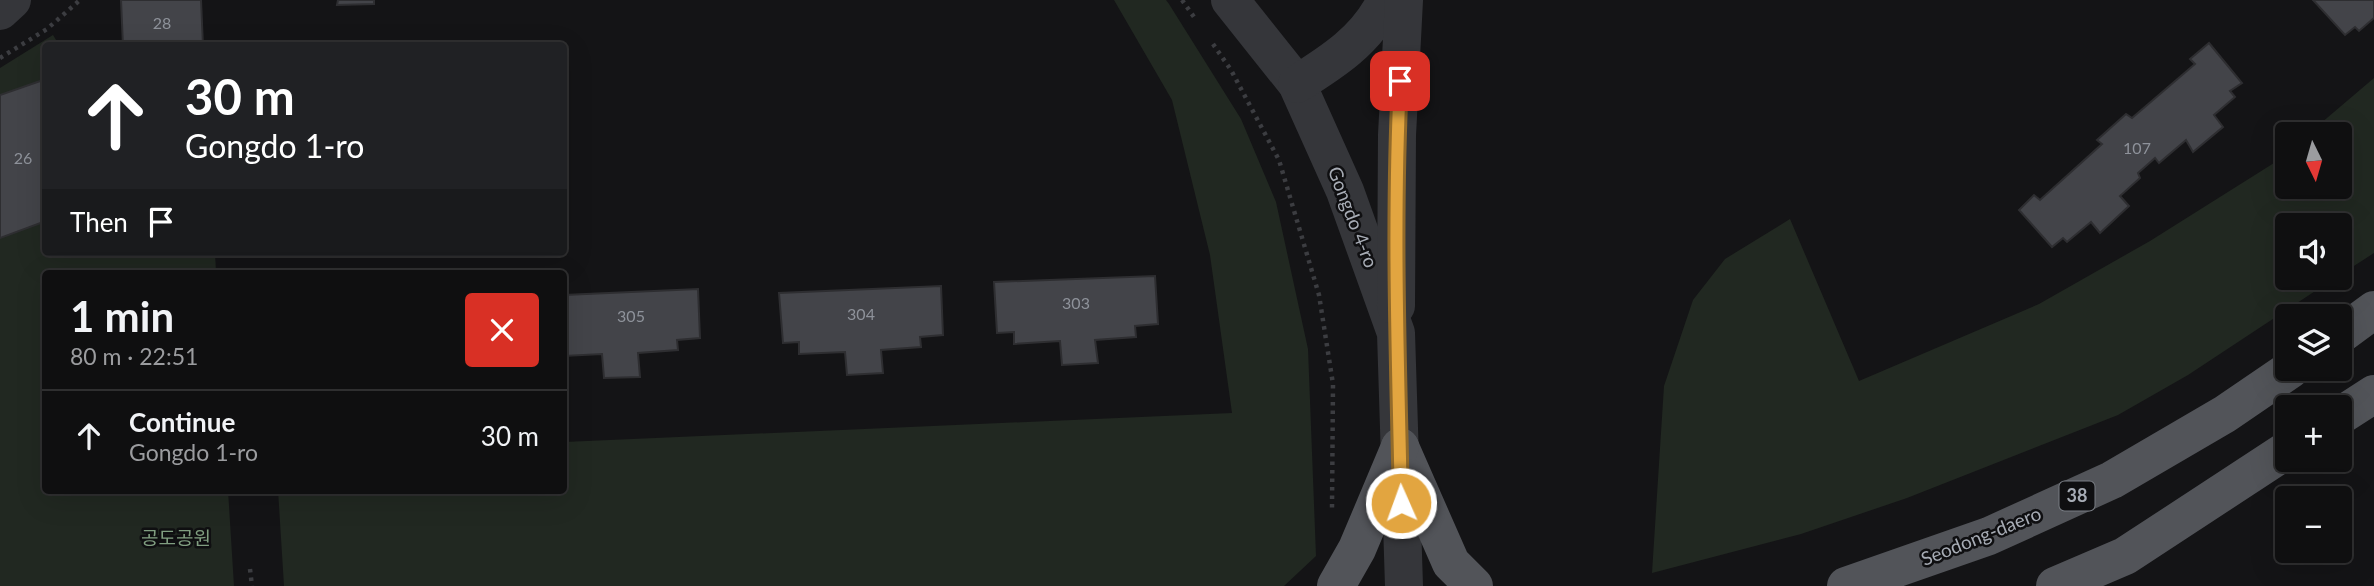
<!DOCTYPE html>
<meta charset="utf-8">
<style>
body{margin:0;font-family:Lato,"Noto Sans KR",sans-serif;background:#181819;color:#f1f3f6;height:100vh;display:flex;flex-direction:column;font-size:26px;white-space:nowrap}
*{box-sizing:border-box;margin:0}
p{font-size:23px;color:#9b9c9f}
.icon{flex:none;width:38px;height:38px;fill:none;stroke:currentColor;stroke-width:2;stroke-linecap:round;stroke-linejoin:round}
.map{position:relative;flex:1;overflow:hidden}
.panel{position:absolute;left:42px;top:270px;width:525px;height:224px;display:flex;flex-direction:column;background:#0f0f10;border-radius:7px;box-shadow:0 7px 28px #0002,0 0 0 2px #2f2f30}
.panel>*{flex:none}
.top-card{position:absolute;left:42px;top:42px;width:525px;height:214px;border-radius:7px;box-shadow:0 7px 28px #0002,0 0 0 2px #2f2f30;background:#202124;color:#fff;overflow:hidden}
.needle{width:46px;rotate:175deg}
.buttons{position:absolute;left:2275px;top:122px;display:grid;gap:14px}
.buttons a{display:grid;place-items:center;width:77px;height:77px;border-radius:7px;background:#0f0f10;box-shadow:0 7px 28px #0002,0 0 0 2px #2f2f30;font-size:35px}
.pin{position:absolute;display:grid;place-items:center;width:60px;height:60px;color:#fff;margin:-30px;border-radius:14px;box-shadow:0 4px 10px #0006}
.me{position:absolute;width:77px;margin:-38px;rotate:358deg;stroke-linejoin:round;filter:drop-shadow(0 0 5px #0008)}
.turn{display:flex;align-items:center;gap:24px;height:147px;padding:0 28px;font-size:32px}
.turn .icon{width:91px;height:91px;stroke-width:2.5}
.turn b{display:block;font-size:49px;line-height:60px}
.then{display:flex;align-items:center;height:66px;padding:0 28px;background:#0003;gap:14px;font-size:26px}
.round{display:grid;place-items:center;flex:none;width:74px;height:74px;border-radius:7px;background:#181819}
.head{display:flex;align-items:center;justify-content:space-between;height:119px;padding:0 28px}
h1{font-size:42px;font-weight:700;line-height:52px}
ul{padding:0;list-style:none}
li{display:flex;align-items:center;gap:21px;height:91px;padding:0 28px;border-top:2px solid #2f2f30}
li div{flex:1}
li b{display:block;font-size:26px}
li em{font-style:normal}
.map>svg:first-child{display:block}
</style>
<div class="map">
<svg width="2374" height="586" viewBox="0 0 2374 586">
<rect width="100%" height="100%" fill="#141416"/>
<g fill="#212821">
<path d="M1114,0h52l3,4 72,115 35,83 32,147 8,207 -32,30h-1000l-6,-96h286v-48l668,-29 -22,-158 -38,-155z"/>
<path d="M53,35l6,10 -13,1v206h169l1,21h-170v217h182l6,96h-234v-518z"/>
<path d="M2374,78v175l-34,22v-49h-53v52h48l-147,97 -70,40 -211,83 -106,36 -149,39 12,-187 29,-86 32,-41 65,-40 69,162 180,-77 111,-63 124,-78 13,-12v36h53v-52h-33z"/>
</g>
<g fill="#434449" stroke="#2e2e31" stroke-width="2">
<path d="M121,0h80l2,46h-80z"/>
<path d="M338,0h36v4l-37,1z"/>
<path d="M2313,0h61v18l-15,13 -4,-4 -10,8z"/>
<path d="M2209,43l33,40 -12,8 5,6 -21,18 9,12 -30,25 -7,-12 -27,23 -4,-5 -17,15 2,5 -20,18 9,10 -29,27 -9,-11 -24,20 -4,-4 -11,9 -33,-37 15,-15 6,5 62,-56 -5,-4 29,-26 6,4 63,-54 -5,-5z"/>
<path d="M46,79v142l-46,17v-143z"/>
<path d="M1155,276l3,48 -23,2 1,11 -41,3 3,23 -36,2 -2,-24 -46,3v-12l-17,1 -3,-51z"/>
<path d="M941,286l2,49 -23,2 1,10 -40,3 2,23 -36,2 -2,-23 -46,2v-12l-16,1 -4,-50z"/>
<path d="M698,289l2,49 -23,2 1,10 -40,3 2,24 -36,1 -2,-24 -38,2v-61z"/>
</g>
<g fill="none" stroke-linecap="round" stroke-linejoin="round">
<g stroke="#3c3d41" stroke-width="4.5" stroke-dasharray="3.5 5" stroke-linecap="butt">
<path d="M1182,0l12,17"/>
<path d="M1213,44l18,26 48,90 40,135 14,89 -1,124"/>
<path d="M0,58l47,-29 33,-29"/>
<path d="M250,569l2,17"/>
</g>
<g stroke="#35363a" stroke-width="38">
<path d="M1230,0l67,84 48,107 51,142 8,253"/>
<path d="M0,11l12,-11"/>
<path d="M1297,84c35,-22 70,-44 89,-84"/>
<path d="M1396,306l1,-171 7,-135"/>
</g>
<g stroke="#525459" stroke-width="38">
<path d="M2340,335l34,-25"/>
<path d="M2340,416l34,-22"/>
<path d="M1400,447l51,116 23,23"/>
<path d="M1336,586l21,-37 43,-102"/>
<path d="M1846,586l143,-50 123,-56 113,-66 66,-45"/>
<path d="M2055,586l70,-30 162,-106"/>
</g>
</g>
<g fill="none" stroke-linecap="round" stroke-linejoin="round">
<defs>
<path id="route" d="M1400,81c-7,140 -2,281 1,422"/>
</defs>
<use href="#route" stroke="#936b2a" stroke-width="18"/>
<use href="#route" stroke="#e2a540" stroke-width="12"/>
</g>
<g text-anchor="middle" stroke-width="5" stroke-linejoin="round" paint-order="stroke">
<g font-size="16" fill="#8e929a">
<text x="162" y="29">28</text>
<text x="2137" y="154">107</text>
<text x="23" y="164">26</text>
<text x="1076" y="309">303</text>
<text x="861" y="320">304</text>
<text x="631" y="322">305</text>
</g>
<rect fill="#0f0f11" stroke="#797d84" stroke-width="2" x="2059.5" y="481.5" width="35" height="29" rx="5"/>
<g font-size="18" font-weight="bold" fill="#a7acb5">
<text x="2077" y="502">38</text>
</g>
<g font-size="19" fill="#a7acb5" stroke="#0f0f11">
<text transform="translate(1353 217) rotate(69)" y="7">Gongdo 4-ro</text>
<text transform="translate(1981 536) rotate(-22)" y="7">Seodong-daero</text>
</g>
<g font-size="19" fill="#809e80" stroke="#0f0f11">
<text x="176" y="545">공도공원</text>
</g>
</g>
</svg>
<div class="buttons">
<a><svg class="needle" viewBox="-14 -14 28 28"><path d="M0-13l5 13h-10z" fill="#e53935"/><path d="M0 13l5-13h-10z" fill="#9b9c9f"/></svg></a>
<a><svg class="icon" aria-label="sound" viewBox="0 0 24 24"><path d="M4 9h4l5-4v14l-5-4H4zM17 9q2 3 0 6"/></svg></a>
<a><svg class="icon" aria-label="layers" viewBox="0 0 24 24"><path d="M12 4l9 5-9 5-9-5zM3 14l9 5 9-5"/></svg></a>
<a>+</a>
<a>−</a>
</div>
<div class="pin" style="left:1400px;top:81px;background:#d93025"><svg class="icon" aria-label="arrive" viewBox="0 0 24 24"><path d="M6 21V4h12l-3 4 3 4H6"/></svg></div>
<svg class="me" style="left:1401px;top:503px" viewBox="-20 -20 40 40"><circle r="17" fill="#e2a540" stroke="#fff" stroke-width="3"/><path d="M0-11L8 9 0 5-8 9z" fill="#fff"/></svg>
<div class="top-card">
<div class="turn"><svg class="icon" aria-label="ahead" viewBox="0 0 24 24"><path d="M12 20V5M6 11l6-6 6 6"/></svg><div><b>30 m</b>Gongdo 1-ro</div></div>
<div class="then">Then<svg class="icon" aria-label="arrive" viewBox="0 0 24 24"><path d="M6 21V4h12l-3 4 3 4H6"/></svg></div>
</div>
<section class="panel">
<div class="head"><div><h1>1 min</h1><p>80 m · 22:51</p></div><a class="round" style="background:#d93025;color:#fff"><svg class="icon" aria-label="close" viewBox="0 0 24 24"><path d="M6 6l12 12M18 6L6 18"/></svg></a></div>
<ul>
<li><svg class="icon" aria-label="ahead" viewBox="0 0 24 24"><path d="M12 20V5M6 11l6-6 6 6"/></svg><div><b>Continue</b><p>Gongdo 1-ro</p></div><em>30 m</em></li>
</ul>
</section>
</div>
